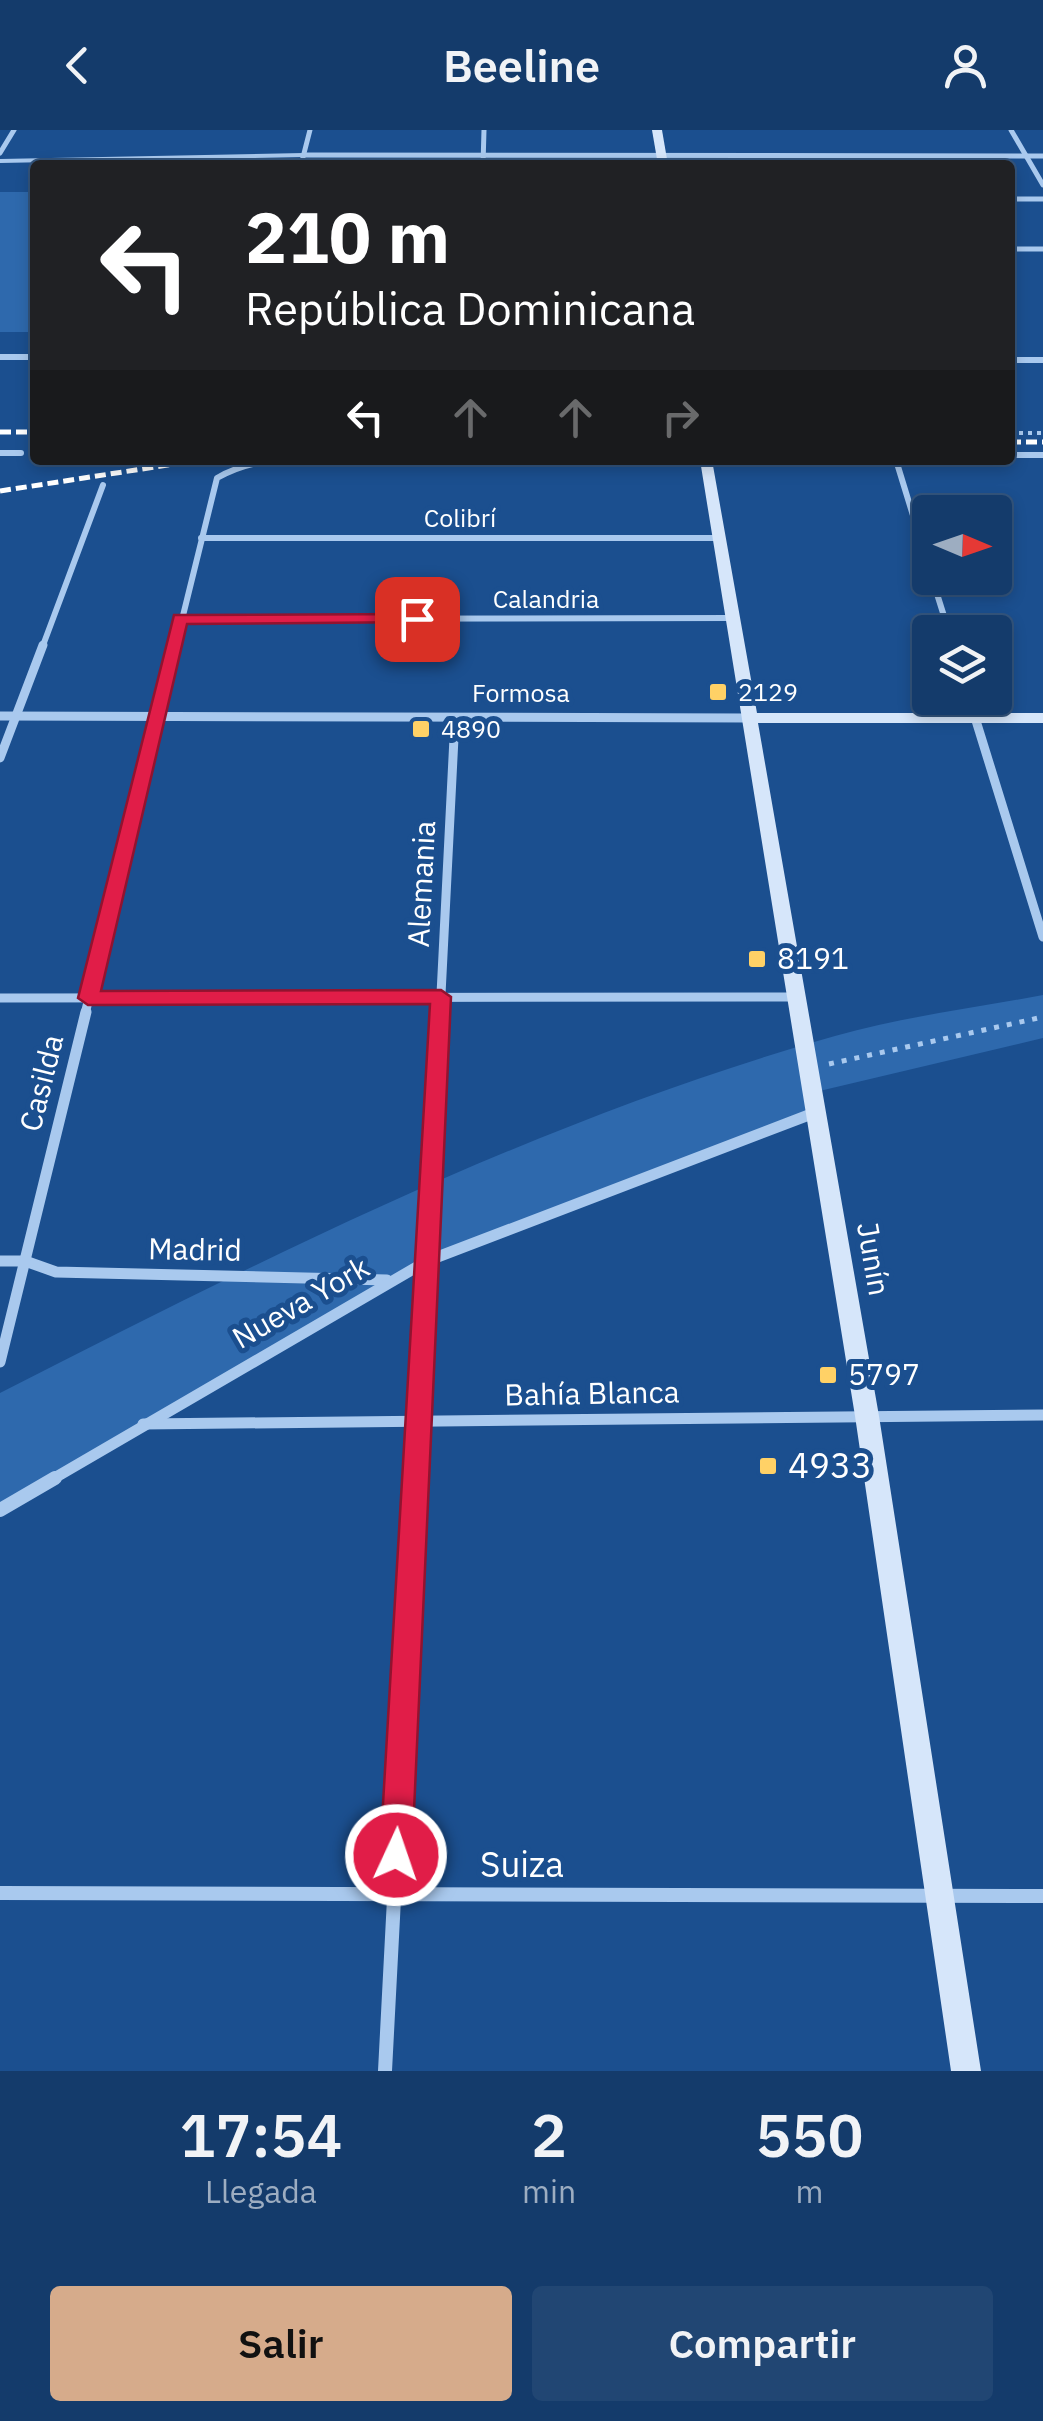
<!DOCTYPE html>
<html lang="es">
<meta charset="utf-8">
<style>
body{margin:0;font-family:"IBM Plex Sans",sans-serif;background:#214673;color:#f1f3f6;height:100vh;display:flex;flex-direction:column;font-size:38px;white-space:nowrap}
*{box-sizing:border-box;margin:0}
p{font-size:32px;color:#9dadc1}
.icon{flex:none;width:55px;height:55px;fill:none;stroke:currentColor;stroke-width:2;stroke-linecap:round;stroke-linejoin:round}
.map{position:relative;height:1941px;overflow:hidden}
.panel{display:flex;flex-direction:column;background:#143b6b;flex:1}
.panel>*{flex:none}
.hud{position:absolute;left:30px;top:30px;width:985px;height:305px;border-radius:10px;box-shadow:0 5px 15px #0003,0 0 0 2px #33557e;background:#202124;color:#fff;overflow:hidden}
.needle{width:65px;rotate:92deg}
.tools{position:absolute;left:912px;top:365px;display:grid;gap:20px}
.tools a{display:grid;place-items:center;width:100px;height:100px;border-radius:10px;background:#143b6b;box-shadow:0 5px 15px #0003,0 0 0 2px #33557e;font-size:50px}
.pin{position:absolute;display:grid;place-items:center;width:85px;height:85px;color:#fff;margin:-42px;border-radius:20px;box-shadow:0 5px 15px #0006}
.me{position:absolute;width:110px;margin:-55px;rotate:3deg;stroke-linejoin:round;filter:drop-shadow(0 0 8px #0008)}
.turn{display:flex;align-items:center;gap:35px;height:210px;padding:0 50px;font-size:45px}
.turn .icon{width:130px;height:130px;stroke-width:2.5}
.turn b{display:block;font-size:70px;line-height:85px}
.lanes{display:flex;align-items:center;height:95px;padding:0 50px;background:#0003;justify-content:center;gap:50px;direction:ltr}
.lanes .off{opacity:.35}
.eta{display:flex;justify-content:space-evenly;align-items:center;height:170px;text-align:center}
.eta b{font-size:60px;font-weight:600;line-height:70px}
.action{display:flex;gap:20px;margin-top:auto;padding:20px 50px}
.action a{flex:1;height:115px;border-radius:10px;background:#d6ab8b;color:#111;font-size:40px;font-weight:600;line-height:115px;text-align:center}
.action a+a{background:#214673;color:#f1f3f6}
header{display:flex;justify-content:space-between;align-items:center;height:130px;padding:0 50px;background:#143b6b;font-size:45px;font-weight:600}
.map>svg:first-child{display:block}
</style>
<header><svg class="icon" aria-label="back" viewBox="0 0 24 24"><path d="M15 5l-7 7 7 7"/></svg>Beeline<svg class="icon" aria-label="person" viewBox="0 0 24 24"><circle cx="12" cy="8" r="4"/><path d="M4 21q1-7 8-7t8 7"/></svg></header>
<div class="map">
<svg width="1043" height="1941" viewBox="0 0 1043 1941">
<rect width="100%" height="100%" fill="#1b4f8f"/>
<g fill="#2e69ad">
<rect x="0" y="62" width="35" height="140"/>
<path d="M1043,865v43l-232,55 3,20 -387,148 -427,249v-117c268,-137 544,-275 835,-357 67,-19 139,-28 208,-41z"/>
</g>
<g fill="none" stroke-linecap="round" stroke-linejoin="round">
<path stroke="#a9c9ee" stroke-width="4" stroke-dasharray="4 5" stroke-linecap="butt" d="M1010,303h33"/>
<path stroke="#a9c9ee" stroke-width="5" stroke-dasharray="5 8" stroke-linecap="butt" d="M829,934l214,-47"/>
<path stroke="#a9c9ee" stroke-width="4" d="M0,31l304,-6"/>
<g stroke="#a9c9ee" stroke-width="5">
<path d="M1011,0l32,55"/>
<path d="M0,23l14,-23"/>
<path d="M304,25l739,1"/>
<path d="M301,35l9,-35"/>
<path d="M483,35l1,-35"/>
<path d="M1010,69h33"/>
<path d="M1010,119h33"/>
<path d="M0,227h35"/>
</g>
<g stroke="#a9c9ee" stroke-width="6">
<path d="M0,227h35"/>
<path d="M1010,230h33"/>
<path d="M0,323h21"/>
<path d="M1010,325h33"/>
<path d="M896,330l34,111"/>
<path d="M201,408h518"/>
<path d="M932,448l17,54"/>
<path d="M180,489l552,-1"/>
<path d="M42,518l61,-163"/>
<path d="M175,518l42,-170c49,-29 114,-18 169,-18"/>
</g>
<g stroke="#a9c9ee" stroke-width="9">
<path d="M969,568l74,239"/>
<path d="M0,586l748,2"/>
<path d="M0,628l43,-113"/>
<path d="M0,868l793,-1"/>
<path d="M85,884l91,-369"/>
<path d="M440,884l15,-296"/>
</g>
<g stroke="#a9c9ee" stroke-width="11">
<path d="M0,1131h25l31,11 331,8"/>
<path d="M0,1232l86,-350"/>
<path d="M143,1294l900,-9"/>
<path d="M51,1350l376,-219 387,-148"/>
<path d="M416,1350l24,-468"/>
</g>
<g stroke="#a9c9ee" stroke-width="14">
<path d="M0,1380l55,-32"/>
<path d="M0,1763l1043,3"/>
<path d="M385,1941l31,-593"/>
</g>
<g fill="#d6e6fa" fill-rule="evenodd">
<path d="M652,0h10l6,35h-10z"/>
<path d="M700,330h12l45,253h286v10h-285l121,693 102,655h-30l-96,-655z"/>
</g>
<g stroke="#fff" stroke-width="5" stroke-dasharray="11 5" stroke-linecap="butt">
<path d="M0,302h35"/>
<path d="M1010,312h33"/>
<path d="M0,361l200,-31"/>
</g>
</g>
<path fill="#e11d48" stroke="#92132f" stroke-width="2.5" d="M417,484l6,1v7l-236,2 -86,367 340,-1 10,7 -39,858 -5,11 -11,5 -11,-5 -5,-11 50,-851 -342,1 -10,-7 96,-383z"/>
<g fill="#ffd166" stroke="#1b4f8f" stroke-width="4">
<rect x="708" y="552" width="20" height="20" rx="5"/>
<rect x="411" y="589" width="20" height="20" rx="5"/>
<rect x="747" y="819" width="20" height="20" rx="5"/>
<rect x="818" y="1235" width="20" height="20" rx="5"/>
<rect x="758" y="1326" width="20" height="20" rx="5"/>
</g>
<g text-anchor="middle" stroke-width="10" stroke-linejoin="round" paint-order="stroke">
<g font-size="25" fill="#fff" stroke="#1b4f8f">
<text x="460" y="397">Colibrí</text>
<text x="546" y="478">Calandria</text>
<text x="521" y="572">Formosa</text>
</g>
<g font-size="25" fill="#fff" stroke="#1b4f8f" text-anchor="start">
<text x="738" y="571">2129</text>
<text x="441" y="608">4890</text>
</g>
<g font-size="30" fill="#fff" stroke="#1b4f8f">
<text transform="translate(422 754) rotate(-87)" y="10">Alemania</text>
<text transform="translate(42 953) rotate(-76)" y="10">Casilda</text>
<text transform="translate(195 1120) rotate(1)" y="10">Madrid</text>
<text transform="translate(873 1129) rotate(80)" y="10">Junín</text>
<text transform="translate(301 1173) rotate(-30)" y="10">Nueva York</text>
<text transform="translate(592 1264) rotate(-1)" y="10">Bahía Blanca</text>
</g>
<g font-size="30" fill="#fff" stroke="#1b4f8f" text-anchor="start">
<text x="777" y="839">8191</text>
<text x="848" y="1255">5797</text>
</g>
<g font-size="35" fill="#fff" stroke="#1b4f8f" text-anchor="start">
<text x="788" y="1348">4933</text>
</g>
<g font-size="35" fill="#fff" stroke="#1b4f8f">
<text x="522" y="1747">Suiza</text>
</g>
</g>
</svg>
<div class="tools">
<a><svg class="needle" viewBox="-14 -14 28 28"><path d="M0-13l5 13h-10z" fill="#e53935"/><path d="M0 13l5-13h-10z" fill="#9dadc1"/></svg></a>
<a><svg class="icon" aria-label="layers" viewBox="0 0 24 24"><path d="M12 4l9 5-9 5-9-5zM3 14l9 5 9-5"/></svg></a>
</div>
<div class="pin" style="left:417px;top:489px;background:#d93025"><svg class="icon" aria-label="arrive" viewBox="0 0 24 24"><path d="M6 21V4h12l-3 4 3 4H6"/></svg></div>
<svg class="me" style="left:396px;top:1725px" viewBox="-20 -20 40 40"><circle r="17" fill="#e11d48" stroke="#fff" stroke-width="3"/><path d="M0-11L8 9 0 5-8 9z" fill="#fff"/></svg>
<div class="hud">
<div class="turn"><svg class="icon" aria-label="left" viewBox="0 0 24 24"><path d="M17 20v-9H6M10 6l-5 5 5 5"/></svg><div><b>210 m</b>República Dominicana</div></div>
<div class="lanes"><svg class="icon" aria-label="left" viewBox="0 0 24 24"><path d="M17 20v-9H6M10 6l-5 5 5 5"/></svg><svg class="icon off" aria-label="ahead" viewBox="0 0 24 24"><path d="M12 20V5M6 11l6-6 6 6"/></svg><svg class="icon off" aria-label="ahead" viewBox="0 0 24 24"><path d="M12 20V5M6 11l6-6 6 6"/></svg><svg class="icon off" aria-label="right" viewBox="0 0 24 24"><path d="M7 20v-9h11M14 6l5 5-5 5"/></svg></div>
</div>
</div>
<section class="panel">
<div class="eta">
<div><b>17:54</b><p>Llegada</p></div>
<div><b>2</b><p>min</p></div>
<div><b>550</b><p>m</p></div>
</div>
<div class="action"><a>Salir</a><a>Compartir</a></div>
</section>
